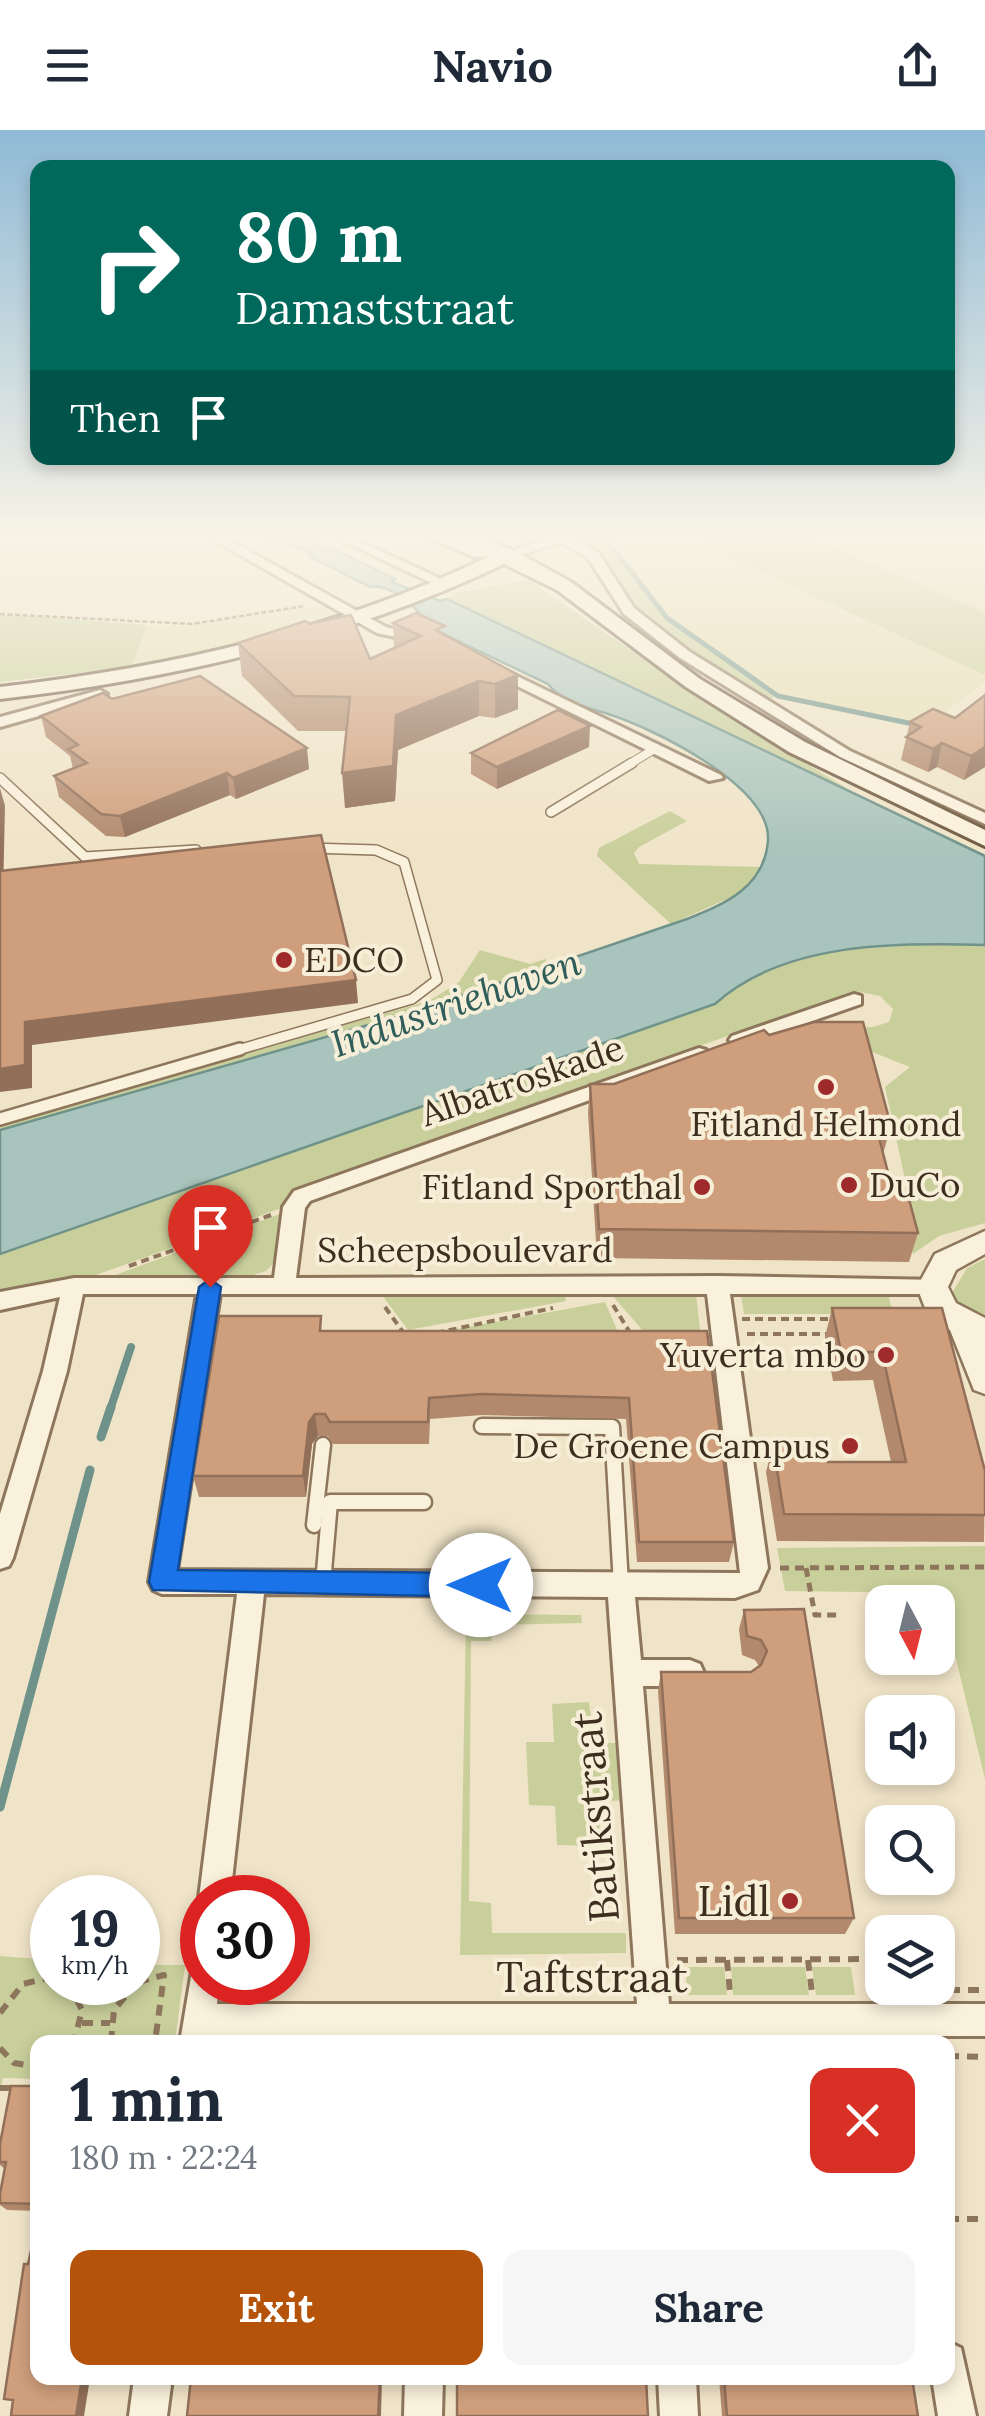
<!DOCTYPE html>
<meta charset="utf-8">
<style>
body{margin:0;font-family:Lora,serif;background:#f6f6f7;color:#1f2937;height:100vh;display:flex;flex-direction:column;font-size:38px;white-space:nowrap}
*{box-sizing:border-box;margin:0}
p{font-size:32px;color:#747a83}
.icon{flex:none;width:55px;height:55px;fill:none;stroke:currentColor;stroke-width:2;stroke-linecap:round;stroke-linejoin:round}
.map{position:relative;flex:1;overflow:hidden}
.sheet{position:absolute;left:30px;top:1905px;width:925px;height:350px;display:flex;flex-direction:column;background:#fff;border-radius:20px;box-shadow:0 5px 15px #0003}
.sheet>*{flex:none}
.guide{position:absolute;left:30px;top:30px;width:925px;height:305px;border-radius:20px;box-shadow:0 5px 15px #0003;background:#00695c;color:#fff;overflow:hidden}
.needle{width:65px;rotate:173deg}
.controls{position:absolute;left:865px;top:1455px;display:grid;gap:20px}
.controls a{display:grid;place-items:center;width:90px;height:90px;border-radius:20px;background:#fff;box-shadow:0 5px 15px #0003;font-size:50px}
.speed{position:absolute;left:30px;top:1745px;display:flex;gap:20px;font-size:50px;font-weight:700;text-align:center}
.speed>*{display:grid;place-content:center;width:130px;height:130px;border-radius:50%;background:#fff;box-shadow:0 5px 15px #0003;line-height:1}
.speed small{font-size:25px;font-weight:400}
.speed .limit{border:15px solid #d22;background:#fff;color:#111}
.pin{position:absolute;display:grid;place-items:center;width:85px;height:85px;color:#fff;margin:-102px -42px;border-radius:50% 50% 50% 0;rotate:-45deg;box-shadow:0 0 10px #0007}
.pin .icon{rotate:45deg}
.me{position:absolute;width:110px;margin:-55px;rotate:270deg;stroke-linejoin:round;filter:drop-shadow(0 0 8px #0008)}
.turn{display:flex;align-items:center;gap:35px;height:210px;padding:0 40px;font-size:45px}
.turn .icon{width:130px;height:130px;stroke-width:2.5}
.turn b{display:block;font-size:70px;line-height:85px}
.then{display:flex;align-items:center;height:95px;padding:0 40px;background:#0003;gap:20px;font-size:38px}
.round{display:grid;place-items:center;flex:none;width:105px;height:105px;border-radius:20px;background:#f6f6f7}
.head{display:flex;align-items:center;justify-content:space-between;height:170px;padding:0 40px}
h1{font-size:60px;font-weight:800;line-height:75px}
.primary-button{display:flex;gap:20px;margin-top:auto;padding:20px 40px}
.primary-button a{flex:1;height:115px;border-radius:20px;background:#b45309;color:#fff;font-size:40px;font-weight:800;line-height:115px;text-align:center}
.primary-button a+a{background:#f6f6f7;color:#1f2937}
header{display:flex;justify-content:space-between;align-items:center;height:130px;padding:0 40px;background:#fff;font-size:45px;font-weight:800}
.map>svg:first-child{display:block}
</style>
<header><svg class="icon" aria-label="menu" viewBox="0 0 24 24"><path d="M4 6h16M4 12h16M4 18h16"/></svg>Navio<svg class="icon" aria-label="share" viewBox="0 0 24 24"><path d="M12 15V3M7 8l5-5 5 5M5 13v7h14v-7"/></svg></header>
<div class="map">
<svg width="985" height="2286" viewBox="0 0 985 2286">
<rect width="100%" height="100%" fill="#f0e4c8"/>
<g fill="#e6deb5">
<path d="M597,405h85l303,140v7l-57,43 -148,-30 -118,-84 -39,-56z"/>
<path d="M806,405h179v78z"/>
<path d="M329,476l11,8 -131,38 -78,15 15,-42 46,1 69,-16z"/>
</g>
<g fill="#c9cf9b">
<path d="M596,405l32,25 34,51 118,84 -14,5c-43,-27 -95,-54 -130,-91 -22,-24 -22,-48 -53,-68z"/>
<path d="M682,405h124l179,78v62z"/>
<path d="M528,450l189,129 152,93 -422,-203 9,-6z"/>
<path d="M0,484l138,10 8,1v5l-15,37 -131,15z"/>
<path d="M670,681l17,10 -48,26 -5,6 5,11 123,3 -24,27 -67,30 -74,-68 2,-8z"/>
<path d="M939,814l46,1v278l-46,13 -26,18 -8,-36 8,-2 -28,-129 25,-20 -38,-15 -94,-21 95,-4 16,-5 4,-13 -13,-13 -25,-5 -538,190 -18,10 -12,15 -202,73 -85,13v-38l715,-250c58,-53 148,-57 224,-60z"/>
<path d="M480,820l50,14 15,-5 8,7 -136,45 -417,119v-8l429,-121 30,-19z"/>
<path d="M285,1082l-7,47 -12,12 -19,6h-137z"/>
<path d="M985,1129v58l-26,-10 -7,-14 15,-25z"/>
<path d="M696,1164l5,45h-51l-38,-44z"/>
<path d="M741,1164h147l5,20h-149z"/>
<path d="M382,1165h183l1,6 -158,29z"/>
<path d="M605,1172l12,28h-166z"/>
<path d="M985,1416v233l-45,-186 -155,-2 -8,-43z"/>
<path d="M466,1484l115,1 1,8 -88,2 -3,16h-20l-2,260 22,2 1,30h134v20l-166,2z"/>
<path d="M589,1572l5,41h40l5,57 -40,1 1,45 -43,-1 -2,-39 -26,-1 -3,-63h28l-2,-38z"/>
<path d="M0,1826l52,4v22h86v-17h47l-10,77h-137l-1,37 -34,-1 -3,12z"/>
<path d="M685,1837h39l3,28h-39z"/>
<path d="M731,1837h74l4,28h-76z"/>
<path d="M812,1837h39l4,28h-39z"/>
</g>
<path fill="#a9c4bc" stroke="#6f938a" stroke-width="2.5" d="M251,405h59l-5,1 10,5 -4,3 14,6 6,-2 64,31 -3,3 48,19 7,-2 538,257v89c-88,-3 -202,-3 -270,59l-715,250v-124l417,-119 270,-92c38,-15 78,-32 81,-79 3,-54 -115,-112 -160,-126 -22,-7 -45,-11 -60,-30l-132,-63 6,-5c-8,-10 -32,-33 -52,-29l-61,-31 4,-2c-22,-10 -41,-12 -62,-19z"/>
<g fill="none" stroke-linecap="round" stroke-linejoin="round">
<path stroke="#6f938a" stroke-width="5" d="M608,412l59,76 111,78 140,29"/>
<path stroke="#6f938a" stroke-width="8" d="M110,1280l21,-63"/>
<g stroke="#6f938a" stroke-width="9">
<path d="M101,1307l10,-30"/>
<path d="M0,1677l90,-337"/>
</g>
<defs>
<path id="service-far4" d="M628,635l28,-17"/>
<g id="service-far3">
<path d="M0,648l85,79 111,-7"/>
<path d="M551,682l81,-49"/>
<path d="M231,922l181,-53 25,-19 -33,-118 -28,-12 -67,-2"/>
</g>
<path id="service-far2" d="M0,989l240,-70"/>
<g id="service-far1">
<path d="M482,1296l130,1 9,158"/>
<path d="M314,1395l9,-80"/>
<path d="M323,1453l7,-81h94"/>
</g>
<path id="service" d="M909,1858l6,30"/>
<g id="minor">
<path d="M205,405h15l166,92 45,12 -7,4 -47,-10z"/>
<path d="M331,405h15l108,50 -12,3z"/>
<path d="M553,405h22l-2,3 25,14 36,56 56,44 160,99 135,62v11l-145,-67 -160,-99 -56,-44 -36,-56 -27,-16 -53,17 -6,-4z"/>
<path d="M490,533l231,112 2,3 -14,3 -224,-111v-6z"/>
<path d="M100,560l7,4 -2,3 -105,30v-10z"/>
<path d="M854,864l7,2v8l-115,40 -7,2 -10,-6 3,-4z"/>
<path d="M699,918l7,2 3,4 -3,4 -396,143 -5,7 -9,70 421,-2 224,4 3,6 -3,6 -8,2h-203l38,274 -10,22 -23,8 -100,-1 6,63h49l10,4 4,9 -4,9 -10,4h-47l26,318h316v32h-313v6h-32l-1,-6h-426l-1,6h-32l12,-71 10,-5v16h17l-2,22h420l-29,-407 -344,-3 -34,304h-28v10l-3,-10 38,-304h-75l-9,-4 -4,-8 48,-288h-114l-16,77 -54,187 -4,8 -9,3v-55l43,-143 17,-74 -60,13v-18l74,-14h200l9,-71 11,-16zM220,1164h487l33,279 -563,-3z"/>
<path d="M948,2212l13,6 15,68h-38l-6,-38h16z"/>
<path d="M134,2248h38l-5,38h-38z"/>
<path d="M405,2248h38l-1,38h-38z"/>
<path d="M658,2248h38l2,38h-38z"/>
</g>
<path id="tertiary" d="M985,1101v23l-29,16 -8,17 8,16 29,15v76l-11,-4 -24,-60 -25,-22 -8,-21 18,-33z"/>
<path id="secondary" d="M424,405h50l41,16 56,31 129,97 105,63 180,88v16l-196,-94 -103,-65 -129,-97 -53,-26c-160,76 -328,115 -504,135v-12c171,-20 334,-56 490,-131l-16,1z"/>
</defs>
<use href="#service-far4" stroke="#8d765c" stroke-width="10"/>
<use href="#service-far3" stroke="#8d765c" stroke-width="12"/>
<use href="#service-far2" stroke="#8d765c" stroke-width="16"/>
<use href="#service-far1" stroke="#8d765c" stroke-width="19"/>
<use href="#service" stroke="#8d765c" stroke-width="22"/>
<use href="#minor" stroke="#8d765c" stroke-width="6"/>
<use href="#tertiary" stroke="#8d765c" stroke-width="5"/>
<use href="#secondary" stroke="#6f573f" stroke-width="6"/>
<path stroke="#8d765c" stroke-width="2.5" stroke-dasharray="5 2.5" stroke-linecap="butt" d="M0,484l192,10 112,-18"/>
<g stroke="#8d765c" stroke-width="4" stroke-dasharray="8 5" stroke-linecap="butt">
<path d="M129,1136l142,-51"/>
<path d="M613,1175l16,26"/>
<path d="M385,1177l18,25"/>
<path d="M742,1189h91"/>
<path d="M436,1203l117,-25"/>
<path d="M747,1204h81"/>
</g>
<g stroke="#8d765c" stroke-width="5" stroke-dasharray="9 6" stroke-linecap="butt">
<path d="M780,1438l205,-1"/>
<path d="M806,1438l9,47h27"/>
</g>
<g stroke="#8d765c" stroke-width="6" stroke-dasharray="11 8" stroke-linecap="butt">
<path d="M677,1830l205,-1"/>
<path d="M727,1830l3,33"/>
<path d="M808,1830l4,33"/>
<path d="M68,1852l14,28 -8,32"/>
<path d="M138,1852l26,-7 -9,67"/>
<path d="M930,1860h55"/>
<path d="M0,1883l23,-29 29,-7"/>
<path d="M82,1893h28"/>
<path d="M111,1912l3,-32 23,-28"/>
<path d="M0,1918l14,15 24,4"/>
<path d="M948,1926l37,1"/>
<path d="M0,1958h13"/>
<path d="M948,2089h37"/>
</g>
<use href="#service-far4" stroke="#faf1dc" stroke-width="8"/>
<use href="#service-far3" stroke="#faf1dc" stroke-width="9"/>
<use href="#service-far2" stroke="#faf1dc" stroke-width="11"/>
<use href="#service-far1" stroke="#faf1dc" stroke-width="14"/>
<use href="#service" stroke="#faf1dc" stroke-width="18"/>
<use href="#minor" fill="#faf1dc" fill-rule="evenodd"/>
<use href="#tertiary" fill="#faf1dc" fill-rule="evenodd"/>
<use href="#secondary" fill="#faf1dc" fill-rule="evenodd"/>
</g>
<g fill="#b2896c">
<path d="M393,493l52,12 73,40v34l-23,9 -16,-2 -81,34 -3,51 -50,7 1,-77h-48l-56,-55 -4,-33 132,16 24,-11z"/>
<path d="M985,565v72l-21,13 -27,-13 -9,5 -27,-12 9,-38 45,-4z"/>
<path d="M112,569l197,70 -73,30 -6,-4 -105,42 -19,-1 -47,-39 -5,-21 19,-7 -3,-13 -24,-19 -5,-21z"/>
<path d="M589,617l-92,42 -26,-15v-21z"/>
<path d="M590,954l301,42 -8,28 9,34 26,45 -9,29 -312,-4 -9,-145z"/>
<path d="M832,1178h110l43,163 -1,71 -207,-1 -11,-69 7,-28 55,18h63l-18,-82 -40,1 -8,-44z"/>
<path d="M323,1201h384l27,211 -5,20h-92l-11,-143 -144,-4 -52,4 -1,25h-96l-5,-8h-10l-6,8 -6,53h-107l-6,-21z"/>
<path d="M804,1479l50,309 -9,16h-170l-17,-243 3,-19h90l8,-6 -4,-6 -13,-5 -3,-26 5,-19z"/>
<path d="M38,1956v125l-31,-1 -7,-5 5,-36 -5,-4v-21z"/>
<path d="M719,2248h193l6,38h-196z"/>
</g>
<g fill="#916f58">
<path d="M518,545v34l-23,9v-34z"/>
<path d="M479,551v35l-81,34 -3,51 -50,7 -3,-35 54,-58z"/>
<path d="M590,596l-1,21 -92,42v-22z"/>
<path d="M942,613l-5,24 -9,5 5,-23z"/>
<path d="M985,617v20l-21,13 7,-24z"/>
<path d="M307,618l2,21 -73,30 -3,-21z"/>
<path d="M227,643l3,22 -105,42 -5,-21z"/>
<path d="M0,658l5,18 -2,88 -3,-11z"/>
<path d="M356,850l2,23 -326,42v43l-32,4v-23l25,-47z"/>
<path d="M315,1284l3,22 -6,8 -6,53 -3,-21 6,-54z"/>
<path d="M82,2248h8l-6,38h-8z"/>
<path d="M380,2248h2l-1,38h-3z"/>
</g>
<g fill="#cf9f7d" stroke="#916f58" stroke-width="2.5">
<path d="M416,483l29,13 -9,4 82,45 -23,9 -16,-3 -83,34 -3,51 -51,7 8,-76 -56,-1 -56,-53 67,-22 5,3 41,-9 19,44 51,-23 -28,-13z"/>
<path d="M200,546l107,72 -74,30 -6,-5 -107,43 -19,-2 -47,-38 33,-13 -19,-14 10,-4 -37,-29 62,-23 9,6z"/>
<path d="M985,565v52l-14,9 -29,-13 -9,6 -27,-12 15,-10 -11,-5 23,-13 22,9z"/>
<path d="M558,580l32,16 -93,41 -26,-14z"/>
<path d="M321,705l35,145 -331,42v43l-25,4v-198z"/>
<path d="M814,892h49l28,104h-15l16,62h14l12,45 -319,-4 -9,-145h24l150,-54 5,5z"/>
<path d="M832,1178h110l43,163v44l-201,-1 -11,-70h51l4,18h78l-24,-110h-41z"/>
<path d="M219,1186h102l-1,15h387l27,211h-95l-10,-144 -147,-4 -53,4 -1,24h-98l-5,-8h-10l-6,8 -6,54h-110z"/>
<path d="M804,1479l50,309h-175l-18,-246h90l10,-7 6,-14 -6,-11 -14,-4 -3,-26z"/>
<path d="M11,1956h27v118l-38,-1v-9l6,-32h-6v-18z"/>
<path d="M33,2112h5v136h44l-6,38h-65l2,-16 -9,-1 20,-135h4z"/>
<path d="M191,2248h189l-2,38h-191z"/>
<path d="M457,2248h189l2,38h-191z"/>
<path d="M724,2248h188l6,38h-191z"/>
</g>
<linearGradient id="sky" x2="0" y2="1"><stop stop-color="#8fbad6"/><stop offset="0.56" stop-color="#f8f3e6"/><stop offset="1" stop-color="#f8f3e6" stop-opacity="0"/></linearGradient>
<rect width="985" height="725" fill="url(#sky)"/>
<path fill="#1a73e8" stroke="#114b97" stroke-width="2.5" d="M210,1149l11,8 -43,283 303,3 9,4 4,8 -4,8 -9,4 -328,-7 -4,-8 50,-295z"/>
<g fill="#9e2a2b" stroke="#f7eed8" stroke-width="4">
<circle cx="284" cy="830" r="10"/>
<circle cx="826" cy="957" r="10"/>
<circle cx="849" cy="1055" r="10"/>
<circle cx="702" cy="1057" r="10"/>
<circle cx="886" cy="1225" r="10"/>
<circle cx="850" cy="1316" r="10"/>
<circle cx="790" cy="1771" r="10"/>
</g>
<g text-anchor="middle" stroke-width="8" stroke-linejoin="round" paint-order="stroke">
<g font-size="35" fill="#3d2e20" stroke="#f7eed8" text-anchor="end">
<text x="304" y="842" text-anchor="start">EDCO</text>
<text x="826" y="1006" text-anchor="middle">Fitland Helmond</text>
<text x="869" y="1067" text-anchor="start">DuCo</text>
<text x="682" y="1069">Fitland Sporthal</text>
<text x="866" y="1237">Yuverta mbo</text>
<text x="830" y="1328">De Groene Campus</text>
</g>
<g font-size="35" fill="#3d2e20" stroke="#f7eed8">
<text transform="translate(522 951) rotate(-19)" y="12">Albatroskade</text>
<text x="465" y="1132">Scheepsboulevard</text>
</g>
<g font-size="38" font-style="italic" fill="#2f5d5a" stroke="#f7eed8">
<text transform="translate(456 873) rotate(-19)" y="13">Industriehaven</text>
</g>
<g font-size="42" fill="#3d2e20" stroke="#f7eed8">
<text transform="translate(595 1687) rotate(-95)" y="15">Batikstraat</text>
<text x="592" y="1862">Taftstraat</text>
</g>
<g font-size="42" fill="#3d2e20" stroke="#f7eed8" text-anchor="end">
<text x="770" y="1786">Lidl</text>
</g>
</g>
</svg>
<div class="controls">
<a><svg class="needle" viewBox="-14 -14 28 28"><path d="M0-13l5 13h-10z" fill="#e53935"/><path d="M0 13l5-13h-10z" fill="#747a83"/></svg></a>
<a><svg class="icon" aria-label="sound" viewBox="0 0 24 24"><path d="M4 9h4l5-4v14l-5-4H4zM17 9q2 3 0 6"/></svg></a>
<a><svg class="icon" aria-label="search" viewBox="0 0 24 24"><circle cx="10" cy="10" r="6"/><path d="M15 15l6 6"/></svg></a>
<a><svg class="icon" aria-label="layers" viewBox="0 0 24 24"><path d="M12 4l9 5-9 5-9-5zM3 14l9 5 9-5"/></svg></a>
</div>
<div class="speed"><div>19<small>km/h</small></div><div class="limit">30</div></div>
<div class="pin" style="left:210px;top:1157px;background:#d93025"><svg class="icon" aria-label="arrive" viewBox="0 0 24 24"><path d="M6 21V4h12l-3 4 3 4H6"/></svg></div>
<svg class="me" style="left:481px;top:1455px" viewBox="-20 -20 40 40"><circle r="19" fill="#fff"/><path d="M0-13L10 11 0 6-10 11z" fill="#1a73e8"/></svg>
<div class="guide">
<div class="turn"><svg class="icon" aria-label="right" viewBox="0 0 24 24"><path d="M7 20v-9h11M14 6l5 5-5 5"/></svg><div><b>80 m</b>Damaststraat</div></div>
<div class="then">Then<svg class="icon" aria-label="arrive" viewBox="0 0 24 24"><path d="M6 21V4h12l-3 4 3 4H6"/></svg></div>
</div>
<section class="sheet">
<div class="head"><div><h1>1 min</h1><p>180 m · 22:24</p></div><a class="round" style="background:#d93025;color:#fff"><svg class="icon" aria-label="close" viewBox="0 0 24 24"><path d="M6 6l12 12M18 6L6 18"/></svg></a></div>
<div class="primary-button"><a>Exit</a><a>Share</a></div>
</section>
</div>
